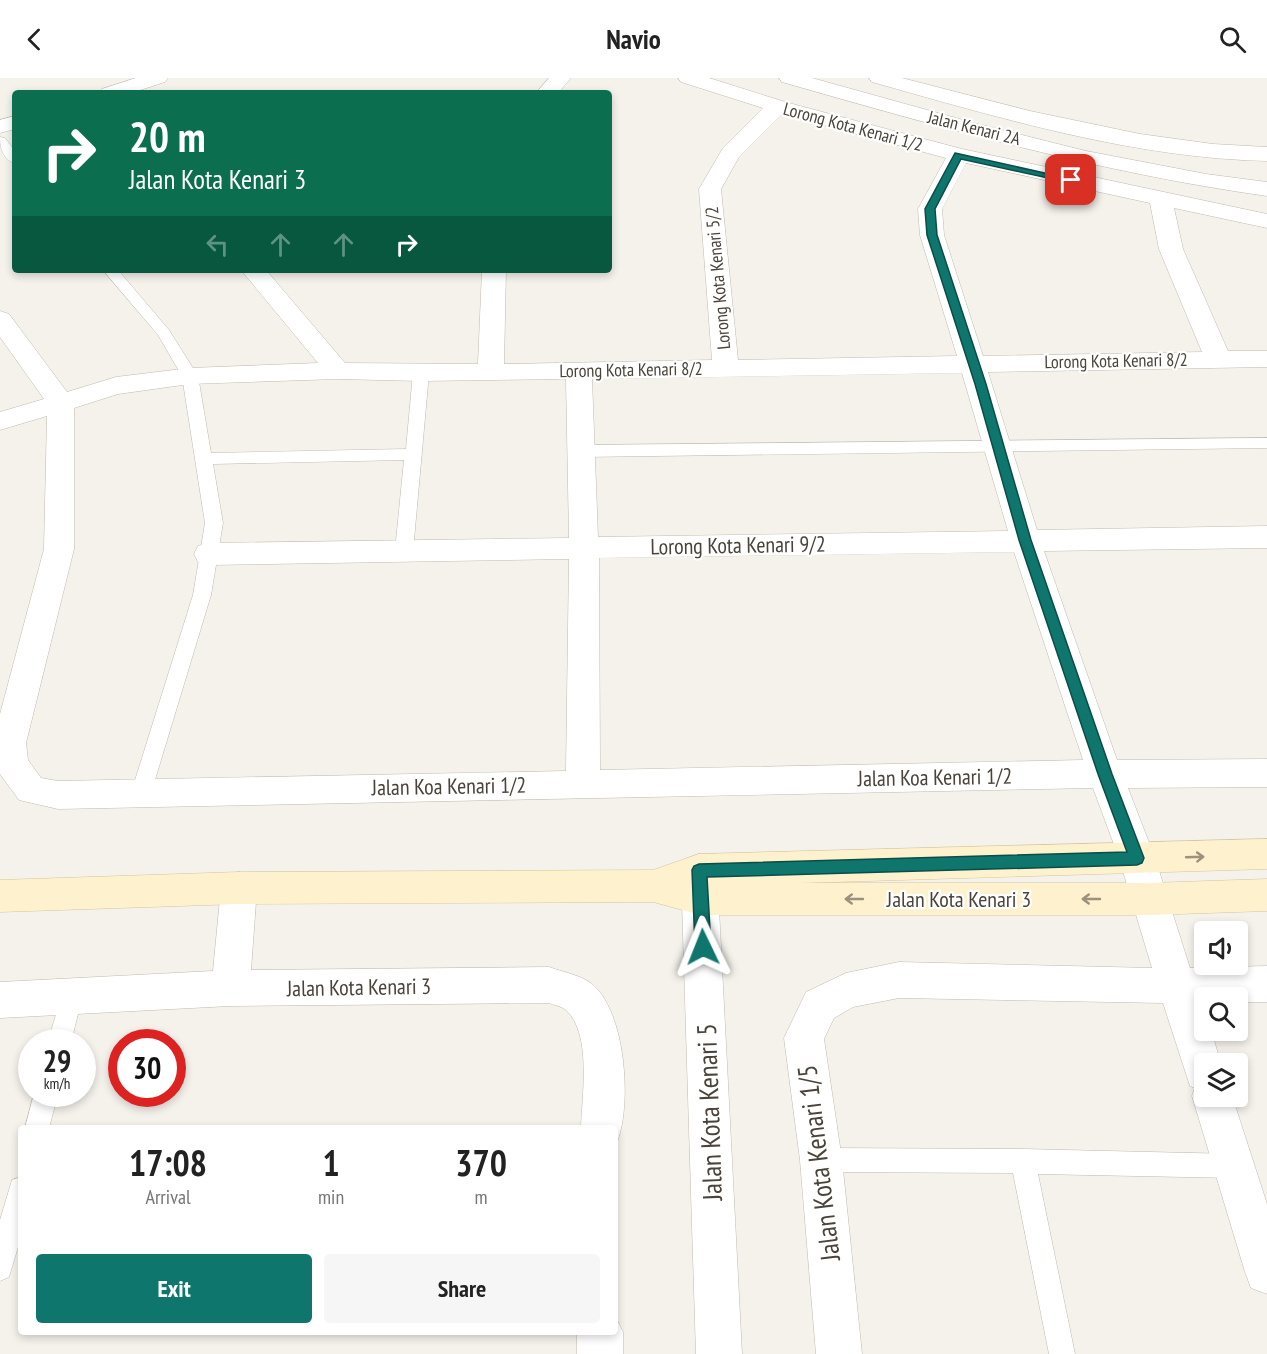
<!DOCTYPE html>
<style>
body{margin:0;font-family:"PT Sans Narrow",sans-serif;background:#f6f6f6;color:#222;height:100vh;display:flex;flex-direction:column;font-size:22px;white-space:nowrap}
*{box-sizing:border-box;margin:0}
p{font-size:20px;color:#767676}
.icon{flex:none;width:33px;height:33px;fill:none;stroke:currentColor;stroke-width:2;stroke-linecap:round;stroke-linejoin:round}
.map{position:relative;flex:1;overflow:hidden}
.drawer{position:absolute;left:18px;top:1047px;width:600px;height:210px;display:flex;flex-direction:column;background:#fff;border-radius:6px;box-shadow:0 3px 9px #0003}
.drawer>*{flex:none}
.banner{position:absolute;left:12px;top:12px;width:600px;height:183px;border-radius:6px;box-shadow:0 3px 9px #0003;background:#0b6e4f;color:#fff;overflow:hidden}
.buttons{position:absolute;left:1194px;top:843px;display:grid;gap:12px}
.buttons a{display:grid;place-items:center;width:54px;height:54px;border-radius:6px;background:#fff;box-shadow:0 3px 9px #0003;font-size:30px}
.speed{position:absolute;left:18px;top:951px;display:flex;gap:12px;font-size:30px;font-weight:700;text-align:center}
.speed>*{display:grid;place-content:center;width:78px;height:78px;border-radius:50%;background:#fff;box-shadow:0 3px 9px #0003;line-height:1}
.speed small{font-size:15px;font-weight:400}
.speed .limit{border:9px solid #d22;background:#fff;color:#111}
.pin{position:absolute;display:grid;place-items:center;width:51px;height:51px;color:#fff;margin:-26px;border-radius:12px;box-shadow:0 3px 9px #0006}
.me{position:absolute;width:66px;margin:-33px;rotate:358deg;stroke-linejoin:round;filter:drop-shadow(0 0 4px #0008)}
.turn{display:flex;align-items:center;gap:21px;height:126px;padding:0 18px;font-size:27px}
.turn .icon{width:78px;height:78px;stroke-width:2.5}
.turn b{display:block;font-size:42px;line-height:51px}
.lanes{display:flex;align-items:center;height:57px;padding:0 18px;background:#0003;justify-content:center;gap:30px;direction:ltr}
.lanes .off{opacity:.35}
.eta{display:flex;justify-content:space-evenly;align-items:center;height:102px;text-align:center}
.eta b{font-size:36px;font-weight:800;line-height:42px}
.action{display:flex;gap:12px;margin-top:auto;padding:12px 18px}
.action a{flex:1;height:69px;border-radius:6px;background:#0f766e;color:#fff;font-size:24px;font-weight:800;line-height:69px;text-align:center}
.action a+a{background:#f6f6f6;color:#222}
header{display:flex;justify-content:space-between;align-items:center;height:78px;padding:0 18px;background:#fff;font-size:27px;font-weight:800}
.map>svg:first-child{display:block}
</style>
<header><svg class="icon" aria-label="back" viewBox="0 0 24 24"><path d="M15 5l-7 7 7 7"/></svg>Navio<svg class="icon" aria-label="search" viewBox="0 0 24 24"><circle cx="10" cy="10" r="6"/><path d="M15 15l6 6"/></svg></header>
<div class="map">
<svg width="1267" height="1276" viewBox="0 0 1267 1276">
<rect width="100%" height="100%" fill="#f5f2ec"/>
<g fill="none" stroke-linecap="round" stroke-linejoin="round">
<defs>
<g id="lane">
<path d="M0,59l5,1 10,13v12c-12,-3 -15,-15 -15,-26z"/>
<path d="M103,192h15l51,60 29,46 13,77 195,-4 7,-76 8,-5 8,5 -16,178 -3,4 -6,2 -6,-2 -3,-4 9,-91 -191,4 10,59 -12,72 -60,198 -3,6 -7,3 -7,-3 -3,-6 62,-198 12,-72 -23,-147 -24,-41z"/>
<path d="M1267,360v10l-686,9 -6,-2 -2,-4 2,-4 6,-2z"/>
<path d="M71,909l8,3 3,8 -11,44h-23l15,-52z"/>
<path d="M34,1016h24l-9,34h-24z"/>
<path d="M821,1070l202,1 211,5 9,3 3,9 -3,9 -9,3 -196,-4 37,180h-26l-36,-181 -192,-1 -9,-3 -3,-9 3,-9z"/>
<path d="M21,1099v60l-12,40 -9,4v-61l12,-40z"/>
</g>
<g id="street">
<path d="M136,0h32l-3,4 -34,11h-32l3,-4z"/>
<path d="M549,0h22l-13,15h-22z"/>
<path d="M678,0h31l76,24 177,47 305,65v14l-93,-20 9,41 45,102h39v16l-279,5 49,158 230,-4v22l-223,3 73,209 150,-1v28l-139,1 27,70 35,110 77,-2v36h-29v-4h-34v5h-2l2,9v18h7l10,34h-17v32h28l35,108v90l-16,-6 -6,-16 -53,-176 3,-8 -5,-2 -27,-83 -264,-5 -46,9 -19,11 -10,21 18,121 20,194h-46l-16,-194 -16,-122 22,-46 40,-19 53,-11 253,6 -33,-110 -26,-70 -1035,21 -39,-9 -19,-26v-60l44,-165 3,-133 -47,14v-18l44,-13 -44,-62v-26l9,3 58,78 49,-15 74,-9 128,-5 -77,-93h25l79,93 133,1 4,-94h24l-2,94 208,-4 -13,-171 24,-41 40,-40 -82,-26zM782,36l164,44 -28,51 2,26 37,121 -219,4 -17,-171 18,-32zM966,85l184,40 9,46 43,103 -219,4 -39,-121 -2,-26zM962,295l46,158 -410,6 -6,-158zM338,301l83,2 145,-2 3,159 -360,5 -11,3 -4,8 4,8 11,3 360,-6 -3,212 -508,10 -17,-3 -13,-18 -2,-17 48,-194v-141l44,-14 72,-10zM1014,474l69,208 -483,10 -1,-212z"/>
<path d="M779,0h33l162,45 112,28 120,23 61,8v14c-165,-23 -325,-68 -485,-114z"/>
<path d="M869,0h33l128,33 110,23 73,10 54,3v14c-134,-3 -267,-43 -395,-79z"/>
<path d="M15,38v13l-15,4v-13z"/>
<path d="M699,776l13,5 5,11 25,484h-46l-15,-484 5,-11z"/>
<path d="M239,794l13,5 5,11 -6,82 298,-3c13,5 32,8 43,17 34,28 40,121 25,158l-2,-14h-34c1,-33 11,-94 -15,-118 -5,-4 -12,-5 -17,-7l-319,3 -230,12v-36l213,-11 8,-83 5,-11z"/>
<path d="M615,1238l8,16v22h-46v-22h38z"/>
</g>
<path id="secondary" d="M1267,761v30l-467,14h349l118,-4v32l-118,4h-448l-48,-13 -414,2 -239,8v-32l239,-8 414,-2 46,-16z"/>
</defs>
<use href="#lane" stroke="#c1baae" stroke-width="1"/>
<use href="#street" stroke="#c1baae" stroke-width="1"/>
<use href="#secondary" stroke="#d3c59d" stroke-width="1"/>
<use href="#lane" fill="#fff" fill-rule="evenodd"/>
<use href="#street" fill="#fff" fill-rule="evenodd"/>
<use href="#secondary" fill="#fdf1ce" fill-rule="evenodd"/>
</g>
<defs><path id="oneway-shaft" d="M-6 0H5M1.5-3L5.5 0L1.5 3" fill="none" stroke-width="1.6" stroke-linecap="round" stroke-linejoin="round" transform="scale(1.5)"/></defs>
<g stroke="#9b917c">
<use href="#oneway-shaft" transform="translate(1195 779) rotate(-2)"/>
<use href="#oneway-shaft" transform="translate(854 821) rotate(-180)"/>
<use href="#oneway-shaft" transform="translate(1091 821) rotate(-180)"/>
</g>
<path fill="#0f766e" stroke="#0a4d48" stroke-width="1.5" d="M955,75l121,27 -5,3 -110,-24 -26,50 2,26 49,149 45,156 81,234 32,84 -2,5 -5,2 -430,12 4,70 -2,5 -6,2 -5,-2 -3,-5 -3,-77 2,-4 5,-2 428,-12 -29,-78 -79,-234 -44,-156 -48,-149 -2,-26z"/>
<g text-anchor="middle" stroke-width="4.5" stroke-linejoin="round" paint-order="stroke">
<g font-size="18" fill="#4a4339" stroke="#fff">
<text transform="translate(853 49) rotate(15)" y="6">Lorong Kota Kenari 1/2</text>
<text transform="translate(974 50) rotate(14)" y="6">Jalan Kenari 2A</text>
<text transform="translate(718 200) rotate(-95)" y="6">Lorong Kota Kenari 5/2</text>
<text transform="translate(1116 283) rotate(-1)" y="6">Lorong Kota Kenari 8/2</text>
<text transform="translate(631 292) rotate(-1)" y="6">Lorong Kota Kenari 8/2</text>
</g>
<g font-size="22" fill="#4a4339" stroke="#fff">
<text transform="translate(738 467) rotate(-1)" y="8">Lorong Kota Kenari 9/2</text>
<text transform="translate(935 699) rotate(-1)" y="8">Jalan Koa Kenari 1/2</text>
<text transform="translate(449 708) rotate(-1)" y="8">Jalan Koa Kenari 1/2</text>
<text x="959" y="829">Jalan Kota Kenari 3</text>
<text transform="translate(359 909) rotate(-1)" y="8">Jalan Kota Kenari 3</text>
</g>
<g font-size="27" fill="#4a4339" stroke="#fff">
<text transform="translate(710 1034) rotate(-92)" y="9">Jalan Kota Kenari 5</text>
<text transform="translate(819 1085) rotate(-97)" y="9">Jalan Kota Kenari 1/5</text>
</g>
</g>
</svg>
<div class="buttons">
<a><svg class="icon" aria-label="sound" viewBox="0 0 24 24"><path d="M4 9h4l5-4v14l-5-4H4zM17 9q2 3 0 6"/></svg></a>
<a><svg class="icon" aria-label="search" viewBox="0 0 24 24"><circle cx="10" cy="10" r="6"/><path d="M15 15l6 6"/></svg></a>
<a><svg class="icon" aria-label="layers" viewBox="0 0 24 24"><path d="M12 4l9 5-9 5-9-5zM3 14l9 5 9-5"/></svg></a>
</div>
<div class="speed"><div>29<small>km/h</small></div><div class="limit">30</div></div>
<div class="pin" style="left:1071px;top:102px;background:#d93025"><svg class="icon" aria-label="arrive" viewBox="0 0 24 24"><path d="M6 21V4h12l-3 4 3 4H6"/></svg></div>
<svg class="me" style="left:703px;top:869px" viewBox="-20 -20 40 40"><path d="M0-17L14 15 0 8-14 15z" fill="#0f766e" stroke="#fff" stroke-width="4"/></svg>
<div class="banner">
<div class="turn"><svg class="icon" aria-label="right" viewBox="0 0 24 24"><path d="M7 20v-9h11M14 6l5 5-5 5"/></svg><div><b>20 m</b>Jalan Kota Kenari 3</div></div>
<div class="lanes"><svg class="icon off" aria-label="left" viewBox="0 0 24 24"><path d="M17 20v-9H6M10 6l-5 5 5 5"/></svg><svg class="icon off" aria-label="ahead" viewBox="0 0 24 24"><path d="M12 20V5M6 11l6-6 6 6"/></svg><svg class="icon off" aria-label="ahead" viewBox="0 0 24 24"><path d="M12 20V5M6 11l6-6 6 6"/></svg><svg class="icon" aria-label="right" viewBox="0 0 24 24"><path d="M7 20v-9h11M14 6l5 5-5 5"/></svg></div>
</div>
<section class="drawer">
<div class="eta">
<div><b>17:08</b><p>Arrival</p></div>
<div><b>1</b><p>min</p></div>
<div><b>370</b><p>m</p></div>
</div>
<div class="action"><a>Exit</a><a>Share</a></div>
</section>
</div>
